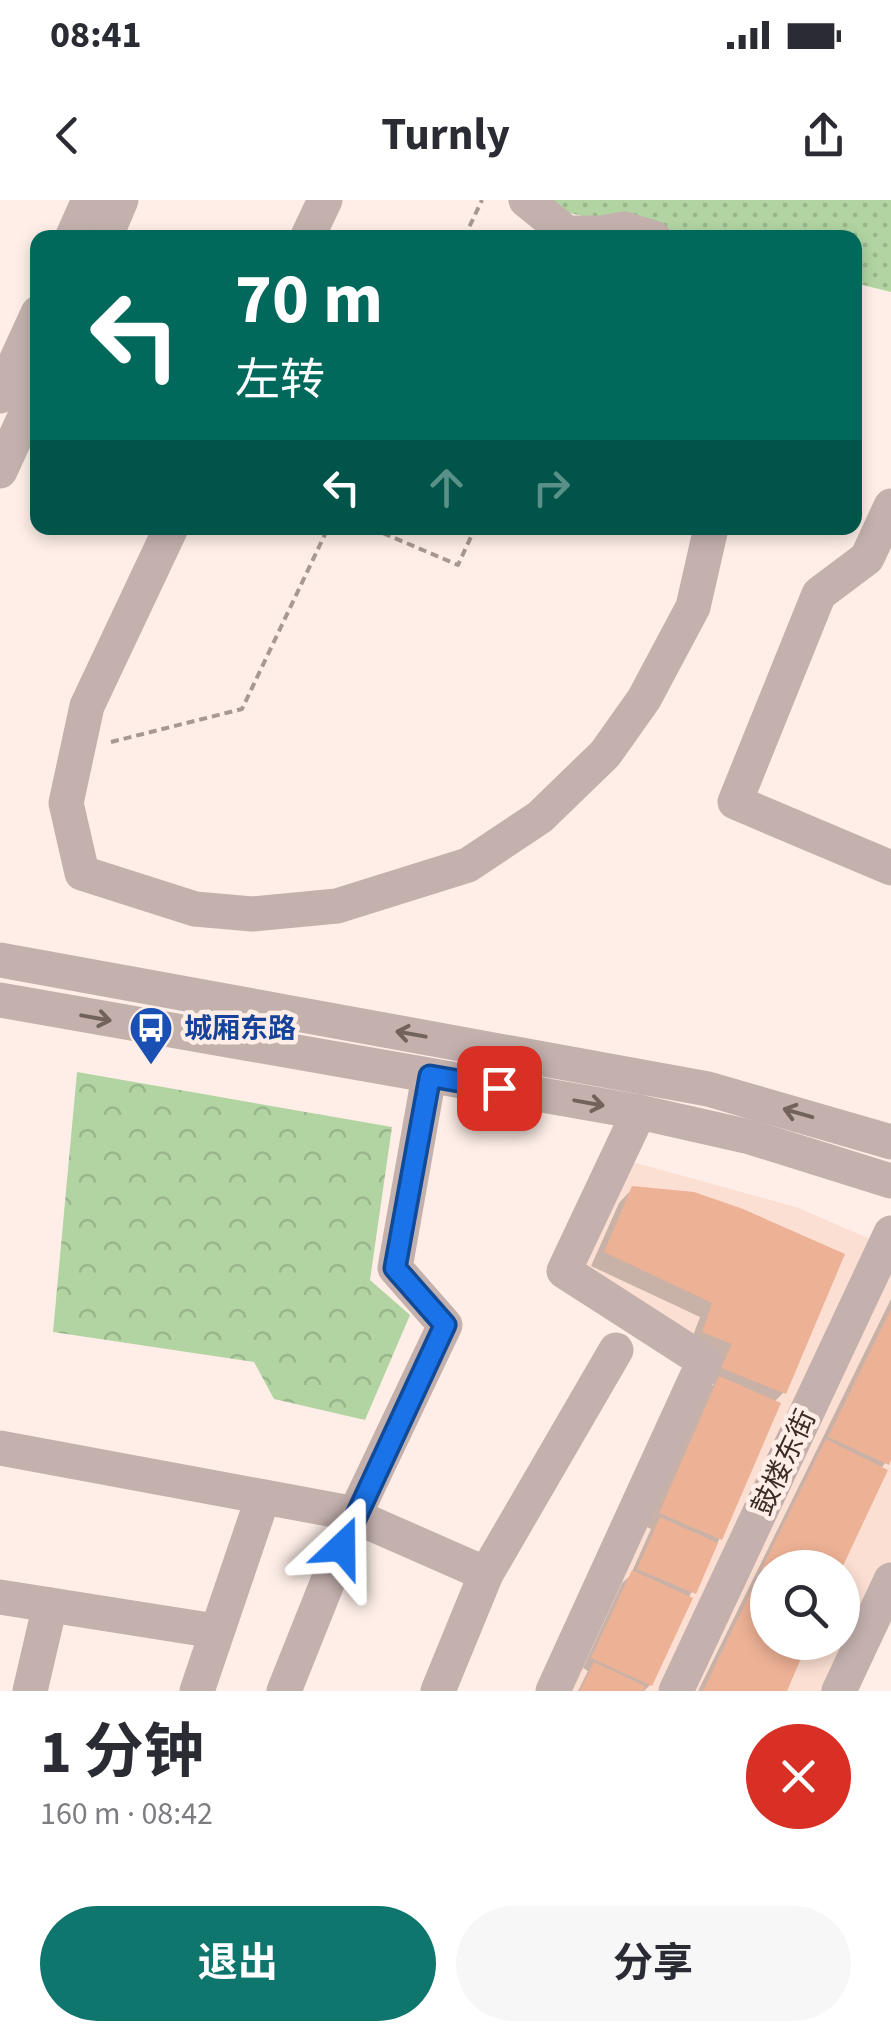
<!DOCTYPE html>
<html lang="zh">
<meta charset="utf-8">
<style>
body{margin:0;font-family:"Source Sans 3","Noto Sans SC",sans-serif;background:#f7f7f7;color:#2b2b33;height:100vh;display:flex;flex-direction:column;font-size:38px;white-space:nowrap}
*{box-sizing:border-box;margin:0}
p{font-size:32px;color:#7c7c81}
.icon{flex:none;width:55px;height:55px;fill:none;stroke:currentColor;stroke-width:2;stroke-linecap:round;stroke-linejoin:round}
.map{position:relative;height:1491px;overflow:hidden}
.sheet{display:flex;flex-direction:column;background:#fff;flex:1}
.sheet>*{flex:none}
.top-card{position:absolute;left:30px;top:30px;width:832px;height:305px;border-radius:20px;box-shadow:0 5px 15px #0003;background:#00695c;color:#fff;overflow:hidden}
.tools{position:absolute;left:750px;top:1350px;display:grid;gap:20px}
.tools a{display:grid;place-items:center;width:110px;height:110px;border-radius:50%;background:#fff;box-shadow:0 5px 15px #0003;font-size:50px}
.pin{position:absolute;display:grid;place-items:center;width:85px;height:85px;color:#fff;margin:-42px;border-radius:20px;box-shadow:0 5px 15px #0006}
.me{position:absolute;width:110px;margin:-55px;rotate:23deg;stroke-linejoin:round;filter:drop-shadow(0 0 8px #0008)}
.turn{display:flex;align-items:center;gap:35px;height:210px;padding:0 40px;font-size:45px}
.turn .icon{width:130px;height:130px;stroke-width:2.5}
.turn b{display:block;font-size:70px;line-height:85px}
.lanes{display:flex;align-items:center;height:95px;padding:0 40px;background:#0003;justify-content:center;gap:50px;direction:ltr}
.lanes .off{opacity:.35}
.round{display:grid;place-items:center;flex:none;width:105px;height:105px;border-radius:52px;background:#f7f7f7}
.head{display:flex;align-items:center;justify-content:space-between;height:170px;padding:0 40px}
h1{font-size:60px;font-weight:700;line-height:75px}
.action{display:flex;gap:20px;margin-top:auto;padding:20px 40px}
.action a{flex:1;height:115px;border-radius:60px;background:#0f766e;color:#fff;font-size:40px;font-weight:700;line-height:115px;text-align:center}
.action a+a{background:#f7f7f7;color:#2b2b33}
.status{display:flex;justify-content:space-between;align-items:center;height:70px;padding:0 50px;background:#fff;direction:ltr}
.status svg{height:28px;fill:currentColor}
header{display:flex;justify-content:space-between;align-items:center;height:130px;padding:0 40px;background:#fff;font-size:45px;font-weight:700}
.map>svg:first-child{display:block}
</style>
<div class="status"><b>08:41</b><svg viewBox="0 0 49 12"><path d="M0 12V9h3v3zM5 12V6h3v6zM10 12V3h3v9zM15 12V0h3v12zM26 1h20v11H26zM47 4h2v5h-2z"/></svg></div>
<header><svg class="icon" aria-label="back" viewBox="0 0 24 24"><path d="M15 5l-7 7 7 7"/></svg>Turnly<svg class="icon" aria-label="share" viewBox="0 0 24 24"><path d="M12 15V3M7 8l5-5 5 5M5 13v7h14v-7"/></svg></header>
<div class="map">
<svg width="891" height="1491" viewBox="0 0 891 1491">
<defs>
<pattern id="forest-crowns" width="20" height="18" patternUnits="userSpaceOnUse" patternTransform="scale(2.5)"><rect width="20" height="18" fill="#b1d4a2"/><path d="M2 6a3 3 0 1 1 6 0M12 15a3 3 0 1 1 6 0" fill="none" stroke="#99b68b"/></pattern>
<pattern id="park-dots" width="8" height="8" patternUnits="userSpaceOnUse" patternTransform="scale(2.5)"><rect width="8" height="8" fill="#b1d4a2"/><path d="M2 2h.1M6 6h.1" fill="none" stroke="#99b68b" stroke-width="1.8" stroke-linecap="round"/></pattern>
</defs>
<rect width="100%" height="100%" fill="#feeee7"/>
<path fill="#fbdfd2" fill-rule="evenodd" d="M629,961l167,46 95,41v325l-55,118h-274l153,-333 -142,-91zM768,1368h74v74h-74z"/>
<path fill="url(#forest-crowns)" d="M77,872l315,55 -22,153 40,35 -45,105 -91,-21 -20,-37 -201,-30z"/>
<path fill="url(#park-dots)" d="M533,0h358v92l-36,-9v-45l-184,-1 -135,-32z"/>
<g fill="#0003">
<path d="M633,988l151,204 -10,10 -54,136 -32,61 -38,86 -6,6h-66l10,-20 -5,-3 39,-85 8,-7 21,-47 -4,-2 58,-135 9,-8 -5,-2 -20,-36 11,-29 -109,-51 28,-63z"/>
<path d="M891,1099v155l-10,15 -113,99v74l16,49h-86z"/>
</g>
<g fill="#edb195">
<path d="M632,986l62,6 49,17 102,45 -59,140 -65,-26 11,-24 -30,-12 10,-29 -108,-51z"/>
<path d="M891,1109v151l-2,5 -61,-28z"/>
<path d="M719,1176l62,27 -59,137 -63,-27z"/>
<path d="M826,1239l62,31 -46,98h-74v5l-7,-3z"/>
<path d="M660,1317l58,26 -22,51 -59,-25z"/>
<path d="M632,1370l61,28 -41,88 -61,-28z"/>
<path d="M759,1375l9,4v63h40l-21,49h-84z"/>
<path d="M594,1462l51,24 -2,5h-63z"/>
</g>
<g fill="none" stroke-linecap="round" stroke-linejoin="round">
<g stroke="#a79891" stroke-width="4" stroke-dasharray="8 5" stroke-linecap="butt">
<path d="M464,38l18,-38"/>
<path d="M371,328l87,37 17,-37"/>
<path d="M111,542l131,-33 86,-181"/>
</g>
<g stroke="#c4b1ae" stroke-width="35">
<path d="M526,0l41,33h35l22,-4 30,9"/>
<path d="M72,38l17,-38"/>
<path d="M105,38l16,-38"/>
<path d="M307,38l18,-38"/>
<path d="M0,196l38,-83"/>
<path d="M0,271l38,-83"/>
<path d="M891,306l-24,52 -48,36 -84,208 156,66"/>
<path d="M171,328l-84,178 -21,97 16,70 113,36 57,5 85,-8 131,-41 72,-48 65,-63 39,-55 49,-92 18,-79"/>
<path d="M0,760l708,129 183,53"/>
<path d="M0,800l639,112 111,25 141,44"/>
<path d="M0,1248l345,64 141,62"/>
<path d="M0,1397l215,34"/>
<path d="M30,1491l20,-86"/>
<path d="M197,1491l66,-194"/>
<path d="M284,1491l70,-175 91,-191 -50,-57 34,-192"/>
<path d="M438,1491l48,-117 130,-224"/>
<path d="M553,1491l151,-330 -140,-90 75,-159"/>
<path d="M676,1491l215,-458"/>
<path d="M839,1491l52,-111"/>
</g>
</g>
<defs><path id="oneway-shaft" d="M-6 0H5M1.5-3L5.5 0L1.5 3" fill="none" stroke-width="1.6" stroke-linecap="round" stroke-linejoin="round" transform="scale(2.5)"/></defs>
<g stroke="#72625c">
<use href="#oneway-shaft" transform="translate(96 818) rotate(10)"/>
<use href="#oneway-shaft" transform="translate(411 834) rotate(-170)"/>
<use href="#oneway-shaft" transform="translate(589 903) rotate(10)"/>
<use href="#oneway-shaft" transform="translate(798 913) rotate(-164)"/>
</g>
<g fill="none" stroke-linecap="round" stroke-linejoin="round">
<defs>
<path id="route" d="M342,1347l103,-222 -50,-57 35,-192 69,12"/>
</defs>
<use href="#route" stroke="#114b97" stroke-width="25"/>
<use href="#route" stroke="#1a73e8" stroke-width="18"/>
</g>
<defs>
<symbol id="bus-pin" viewBox="-11 -11 22 30"><path d="M0 17L-7.5 6A9.5 9.5 0 1 1 7.5 6Z" fill="#1a4fb4" stroke="#feeee7"/><path d="M-5-6H5V4H4V6H2V4H-2V6H-4V4H-5ZM-3.5-4V0h7V-4ZM-3.5 1.2v1.5H-2V1.2ZM2 1.2v1.5H3.5V1.2Z" fill="#fff"/></symbol>
</defs>
<g fill-rule="evenodd">
<use href="#bus-pin" x="126" y="803" width="50" height="68"/>
</g>
<g text-anchor="middle" stroke-width="9" stroke-linejoin="round" paint-order="stroke">
<g font-size="28" font-weight="bold" fill="#164399" stroke="#feeee7" text-anchor="start">
<text x="184" y="838">城厢东路</text>
</g>
<g font-size="28" fill="#3b2d26" stroke="#feeee7">
<text transform="translate(783 1262) rotate(-65)" y="10">鼓楼东街</text>
</g>
</g>
</svg>
<div class="tools">
<a><svg class="icon" aria-label="search" viewBox="0 0 24 24"><circle cx="10" cy="10" r="6"/><path d="M15 15l6 6"/></svg></a>
</div>
<div class="pin" style="left:499px;top:888px;background:#d93025"><svg class="icon" aria-label="arrive" viewBox="0 0 24 24"><path d="M6 21V4h12l-3 4 3 4H6"/></svg></div>
<svg class="me" style="left:342px;top:1347px" viewBox="-20 -20 40 40"><path d="M0-17L14 15 0 8-14 15z" fill="#1a73e8" stroke="#fff" stroke-width="4"/></svg>
<div class="top-card">
<div class="turn"><svg class="icon" aria-label="left" viewBox="0 0 24 24"><path d="M17 20v-9H6M10 6l-5 5 5 5"/></svg><div><b>70 m</b>左转</div></div>
<div class="lanes"><svg class="icon" aria-label="left" viewBox="0 0 24 24"><path d="M17 20v-9H6M10 6l-5 5 5 5"/></svg><svg class="icon off" aria-label="ahead" viewBox="0 0 24 24"><path d="M12 20V5M6 11l6-6 6 6"/></svg><svg class="icon off" aria-label="right" viewBox="0 0 24 24"><path d="M7 20v-9h11M14 6l5 5-5 5"/></svg></div>
</div>
</div>
<section class="sheet">
<div class="head"><div><h1>1 分钟</h1><p>160 m · 08:42</p></div><a class="round" style="background:#d93025;color:#fff"><svg class="icon" aria-label="close" viewBox="0 0 24 24"><path d="M6 6l12 12M18 6L6 18"/></svg></a></div>
<div class="action"><a>退出</a><a>分享</a></div>
</section>
